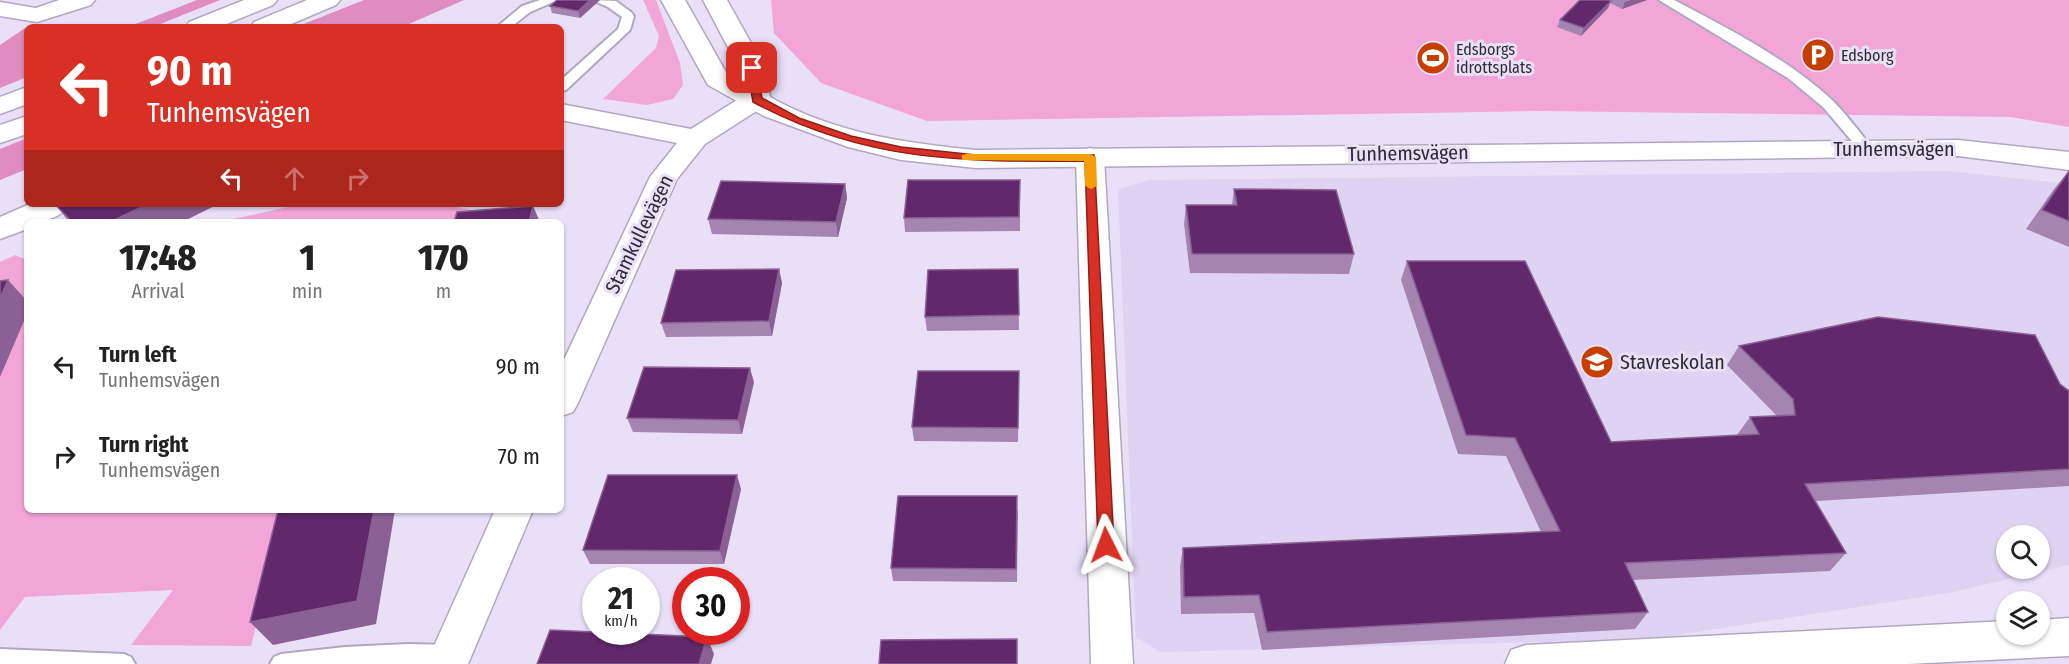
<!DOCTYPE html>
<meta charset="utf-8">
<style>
body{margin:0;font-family:"Fira Sans Condensed",sans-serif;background:#f6f6f6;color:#222;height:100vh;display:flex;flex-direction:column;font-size:22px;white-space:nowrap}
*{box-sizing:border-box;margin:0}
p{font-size:20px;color:#767676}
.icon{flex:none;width:33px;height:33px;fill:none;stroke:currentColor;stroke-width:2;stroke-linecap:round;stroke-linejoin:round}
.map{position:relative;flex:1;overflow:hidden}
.details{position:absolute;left:24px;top:219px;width:540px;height:294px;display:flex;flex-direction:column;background:#fff;border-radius:9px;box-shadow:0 2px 4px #0004}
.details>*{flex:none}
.guide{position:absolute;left:24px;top:24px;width:540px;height:183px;border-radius:9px;box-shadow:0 2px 4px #0004;background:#d93025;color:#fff;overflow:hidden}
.tools{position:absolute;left:1996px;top:525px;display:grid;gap:12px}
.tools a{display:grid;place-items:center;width:54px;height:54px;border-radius:50%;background:#fff;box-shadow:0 2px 4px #0004;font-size:30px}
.speed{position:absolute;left:582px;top:567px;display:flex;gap:12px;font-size:30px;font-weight:700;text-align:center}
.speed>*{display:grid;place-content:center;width:78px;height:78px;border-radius:50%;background:#fff;box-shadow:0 2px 4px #0004;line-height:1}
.speed small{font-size:15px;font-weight:400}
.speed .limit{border:9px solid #d22;background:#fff;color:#111}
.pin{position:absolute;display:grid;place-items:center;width:51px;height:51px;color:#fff;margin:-26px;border-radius:12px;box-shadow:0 3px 9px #0006}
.me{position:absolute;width:66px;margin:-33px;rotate:357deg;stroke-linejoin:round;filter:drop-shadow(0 0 4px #0008)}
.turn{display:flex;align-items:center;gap:21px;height:126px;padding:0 24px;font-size:27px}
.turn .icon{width:78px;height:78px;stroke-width:2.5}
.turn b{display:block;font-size:42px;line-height:51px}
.lanes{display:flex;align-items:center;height:57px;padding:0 24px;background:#0003;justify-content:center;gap:30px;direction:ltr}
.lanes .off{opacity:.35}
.eta{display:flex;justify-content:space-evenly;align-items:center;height:102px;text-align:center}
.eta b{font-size:36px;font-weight:800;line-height:42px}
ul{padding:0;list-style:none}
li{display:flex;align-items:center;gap:18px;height:90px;padding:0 24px}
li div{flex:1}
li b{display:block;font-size:22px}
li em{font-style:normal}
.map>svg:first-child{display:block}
</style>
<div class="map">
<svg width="2069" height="664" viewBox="0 0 2069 664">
<rect width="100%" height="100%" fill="#e9e0f8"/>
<path fill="#ded3f2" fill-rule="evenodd" d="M1949,171l120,13v381l-121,28 -296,46 -492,13 -24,-15 -18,-448 32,-9zM2007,536h33v32h-33z"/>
<g fill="#f2a6d7">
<path d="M643,0h13l24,63 3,22 -10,14 -26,6 -44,-6 53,-51 3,-12z"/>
<path d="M771,0h1298v127l-59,-10 -472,-6 -611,10 -106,-38 -47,-50z"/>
<path d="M302,204h140l29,6 -5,12h-247z"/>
<path d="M15,255l12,5v250h259l-35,136 -120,-1 42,-55 -148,7 -25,33v-368z"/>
</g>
<g fill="#df8cc2">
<path d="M197,0h23l-67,27h-25z"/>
<path d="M364,0h100l-62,27h-106z"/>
<path d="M25,28h2v49l-27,11v-43z"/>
<path d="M27,138v31l-27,11v-31z"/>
</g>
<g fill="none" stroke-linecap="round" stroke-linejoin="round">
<defs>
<g id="service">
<path d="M540,0h18l-28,12 -19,15h-14l25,-21z"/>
<path d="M592,0l24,1 16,12 2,3 -4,14 -64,60 -5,1v-11l57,-51 4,-12 -14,-10z"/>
<path d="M1659,0h15c55,29 114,59 159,101 14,14 26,31 39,46v6h-10l-39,-46 -35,-29z"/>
<path d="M408,644l43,1 7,3 4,7 -4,7 -5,2h-183l4,-7 7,-3 64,-7z"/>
<path d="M0,649l124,5 7,3 4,7h-135z"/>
</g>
<g id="minor">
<path d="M59,0h36l-4,5 -54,17 -37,-6v-14l36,6z"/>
<path d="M757,91l9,2 4,6 -4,6 -61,39 -28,35 -99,224 -5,9 -12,4v-50l89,-189 27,-34 -116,-23v-16l130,25 57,-36z"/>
<path d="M1090,148l10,3 4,6 29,507h-42l-15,-507 4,-6z"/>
<path d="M30,204h41c-9,14 -29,18 -44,18v7l-27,10v-22z"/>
<path d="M495,510h38l-65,154h-42z"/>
<path d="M2069,618v38l-161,8h-403l6,-14 15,-5 481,-24v13h33v-14z"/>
</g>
<path id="tertiary" d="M661,0h24l42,74 14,8 -2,-14 -36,-68h24l38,68 5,29c64,36 134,46 206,53l982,-10 111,12v18l-111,-14 -982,12 -75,-8 -53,-13 -84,-31 -56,-31z"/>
<g id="trunk">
<path d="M244,0h33l-4,5 -54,22h-33l3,-5z"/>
<path d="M307,0h33l-4,5 -52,22h-33l3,-5z"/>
<path d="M27,87v17l-27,10v-17z"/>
<path d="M27,116v18l-27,9v-18z"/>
</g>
</defs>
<use href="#service" stroke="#b1a8bf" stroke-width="4"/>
<use href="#minor" stroke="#b1a8bf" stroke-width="3"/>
<use href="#tertiary" stroke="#b1a8bf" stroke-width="3"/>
<use href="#trunk" stroke="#b1a8bf" stroke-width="3"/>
<use href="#service" fill="#fff" fill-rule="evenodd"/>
<use href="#minor" fill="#fff" fill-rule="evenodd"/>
<use href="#tertiary" fill="#fff" fill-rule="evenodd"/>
<use href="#trunk" fill="#fff" fill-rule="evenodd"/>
</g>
<g fill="#a584b2">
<path d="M600,0l-20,18 -28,-5 -2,-7z"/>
<path d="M1580,0h67l-25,9 -12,-6 -2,5 -27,28 -24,-9 3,-7z"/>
<path d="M2069,171v76l-43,-18 28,-40z"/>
<path d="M1020,180v51l-115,1 -1,-14z"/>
<path d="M845,184l2,14 -9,39 -126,-3 -4,-15z"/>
<path d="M1234,189l120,65 -5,20 -159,-1 -6,-49 2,-19h46z"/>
<path d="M55,204h163l-36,18h-113z"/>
<path d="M1407,261l204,181 126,-7 13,-18 27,-1 -50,-51 12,-19 321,38 9,7v95l-253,15 30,52 -16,18 -197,9 15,32 -13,17 -373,21 -8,-37 -73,1 -1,-48 3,-18 358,-16 -35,-76 -48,-2 -57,-174z"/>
<path d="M779,269l3,14 -10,53 -106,1 -5,-14z"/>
<path d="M1018,269l1,61 -92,1 -2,-14z"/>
<path d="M1019,371l-1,71 -104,-1 -2,-14z"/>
<path d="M754,382l-12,52 -109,-2 -6,-14z"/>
<path d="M741,489l-17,75h-134l-7,-14z"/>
<path d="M1018,510l-1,72 -124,-1 -2,-13z"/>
</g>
<g fill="#8a6095">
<path d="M590,0h10l-20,18 -2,-7z"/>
<path d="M1631,0h16l-25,9 3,-7z"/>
<path d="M1611,1l-3,7 -27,28 3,-8z"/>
<path d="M845,184l2,14 -9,39 -2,-15z"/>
<path d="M148,204h70l-36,18h-72z"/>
<path d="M533,206l7,16h-11z"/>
<path d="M779,269l3,14 -10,53 -3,-15z"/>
<path d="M8,280l19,21v13l-27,63v-79z"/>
<path d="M750,368l4,14 -12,52 -4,-14z"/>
<path d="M737,475l4,14 -17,75 -4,-13z"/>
<path d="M374,510h21l-19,114 -103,21 -23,-23z"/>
<path d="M707,637l7,17 -3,10h-12z"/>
</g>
<g fill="#61296b" stroke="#8a6095" stroke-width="1.5">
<path d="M557,0h33l-12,11 -28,-5z"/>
<path d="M1580,0h29l2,1 -27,27 -24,-8z"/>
<path d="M2069,171v50l-27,-11z"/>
<path d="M908,180h112l-1,37 -115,1z"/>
<path d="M721,181l124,3 -9,38 -128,-3z"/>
<path d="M1234,189l102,1 18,64h-162l-6,-49h51z"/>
<path d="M55,204h93l-38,18h-38z"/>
<path d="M533,206l-4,16h-75l3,-10z"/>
<path d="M1407,261h118l86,181 148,-8 -9,-17 45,-2 -2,-16 -54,-53 139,-29 157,18 25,49 9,7v78l-264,15 41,69 -221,10 23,49 -381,20 -8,-37 -75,2 -1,-49 377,-17 -45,-93 -49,-3z"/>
<path d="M779,269l-10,52 -108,2 15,-53z"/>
<path d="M1018,269l1,46 -94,2 3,-47z"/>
<path d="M8,280l-8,18v-17z"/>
<path d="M644,367l106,1 -12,52 -111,-2z"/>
<path d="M918,371h101l-1,57 -106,-1z"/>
<path d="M608,475h129l-17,76 -137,-1z"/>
<path d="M898,496h119l-1,73 -125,-1z"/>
<path d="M278,510h96l-17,91 -107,21z"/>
<path d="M550,630l157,7 -8,27h-162z"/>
<path d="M1017,639v25h-138l2,-24z"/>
</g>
<path fill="#d93025" stroke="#8d1f18" stroke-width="1.5" d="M752,65l5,3 5,30 37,20 52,18 50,11 75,8h118l20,390 -3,5h-11l-2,-5 -13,-384c-123,1 -221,1 -332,-59l-6,-34z"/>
<path fill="#f59e0b" d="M966,154h124l6,3 1,29 -6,3 -6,-3 -1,-25 -122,-1v-5z"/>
<defs>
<symbol id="parking-disc" viewBox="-11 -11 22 22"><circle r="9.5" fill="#c63f00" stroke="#e9e0f8"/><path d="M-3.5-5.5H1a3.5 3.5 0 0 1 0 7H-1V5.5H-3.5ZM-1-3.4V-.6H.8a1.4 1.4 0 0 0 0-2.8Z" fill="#fff"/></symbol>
<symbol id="stadium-disc" viewBox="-11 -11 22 22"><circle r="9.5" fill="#c63f00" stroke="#e9e0f8"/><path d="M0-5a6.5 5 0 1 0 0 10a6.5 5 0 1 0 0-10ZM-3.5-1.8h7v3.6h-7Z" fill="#fff"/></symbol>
<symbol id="school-disc" viewBox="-11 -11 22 22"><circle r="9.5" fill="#c63f00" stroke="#e9e0f8"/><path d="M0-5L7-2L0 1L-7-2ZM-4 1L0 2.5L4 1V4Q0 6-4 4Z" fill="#fff"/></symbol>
</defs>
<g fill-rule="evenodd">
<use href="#parking-disc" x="1799" y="36" width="38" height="38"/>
<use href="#stadium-disc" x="1414" y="39" width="38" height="38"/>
<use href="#school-disc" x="1578" y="343" width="38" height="38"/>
</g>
<g text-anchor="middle" stroke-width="6" stroke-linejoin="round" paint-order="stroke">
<g font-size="16" fill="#2e2b34" stroke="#e9e0f8" text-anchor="start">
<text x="1456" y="55">Edsborgs<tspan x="1456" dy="18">idrottsplats</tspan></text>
<text x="1841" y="61">Edsborg</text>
</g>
<g font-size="20" fill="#2e2b34" stroke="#e9e0f8">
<text x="1894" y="156">Tunhemsvägen</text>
<text transform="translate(1408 153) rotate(-1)" y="7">Tunhemsvägen</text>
<text transform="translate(639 234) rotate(-64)" y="7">Stamkullevägen</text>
</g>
<g font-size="20" fill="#2e2b34" stroke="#e9e0f8" text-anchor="start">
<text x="1620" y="369">Stavreskolan</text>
</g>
</g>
</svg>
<div class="tools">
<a><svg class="icon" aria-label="search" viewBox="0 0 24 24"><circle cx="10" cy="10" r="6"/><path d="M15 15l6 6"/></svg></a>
<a><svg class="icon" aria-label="layers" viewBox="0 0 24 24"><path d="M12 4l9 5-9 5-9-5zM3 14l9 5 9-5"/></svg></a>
</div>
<div class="speed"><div>21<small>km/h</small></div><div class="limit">30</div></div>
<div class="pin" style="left:752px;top:68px;background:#d93025"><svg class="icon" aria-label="arrive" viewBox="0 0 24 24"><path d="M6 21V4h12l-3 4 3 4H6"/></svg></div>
<svg class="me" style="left:1106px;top:545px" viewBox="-20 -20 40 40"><path d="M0-17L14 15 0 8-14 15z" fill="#d93025" stroke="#fff" stroke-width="4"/></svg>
<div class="guide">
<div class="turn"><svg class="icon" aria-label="left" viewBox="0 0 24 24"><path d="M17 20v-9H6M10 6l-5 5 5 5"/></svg><div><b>90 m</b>Tunhemsvägen</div></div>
<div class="lanes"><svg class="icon" aria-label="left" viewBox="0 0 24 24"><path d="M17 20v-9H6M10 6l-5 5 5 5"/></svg><svg class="icon off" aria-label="ahead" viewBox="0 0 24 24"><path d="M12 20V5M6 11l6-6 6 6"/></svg><svg class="icon off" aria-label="right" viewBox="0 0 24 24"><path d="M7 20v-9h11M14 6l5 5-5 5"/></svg></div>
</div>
<section class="details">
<div class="eta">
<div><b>17:48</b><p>Arrival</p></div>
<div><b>1</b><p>min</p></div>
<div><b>170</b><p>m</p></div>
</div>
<ul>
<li><svg class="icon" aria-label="left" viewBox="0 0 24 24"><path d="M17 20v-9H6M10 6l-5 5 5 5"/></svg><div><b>Turn left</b><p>Tunhemsvägen</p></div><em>90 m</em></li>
<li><svg class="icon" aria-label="right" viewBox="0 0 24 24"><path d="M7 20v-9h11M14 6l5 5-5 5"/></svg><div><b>Turn right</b><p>Tunhemsvägen</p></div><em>70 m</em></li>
</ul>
</section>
</div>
